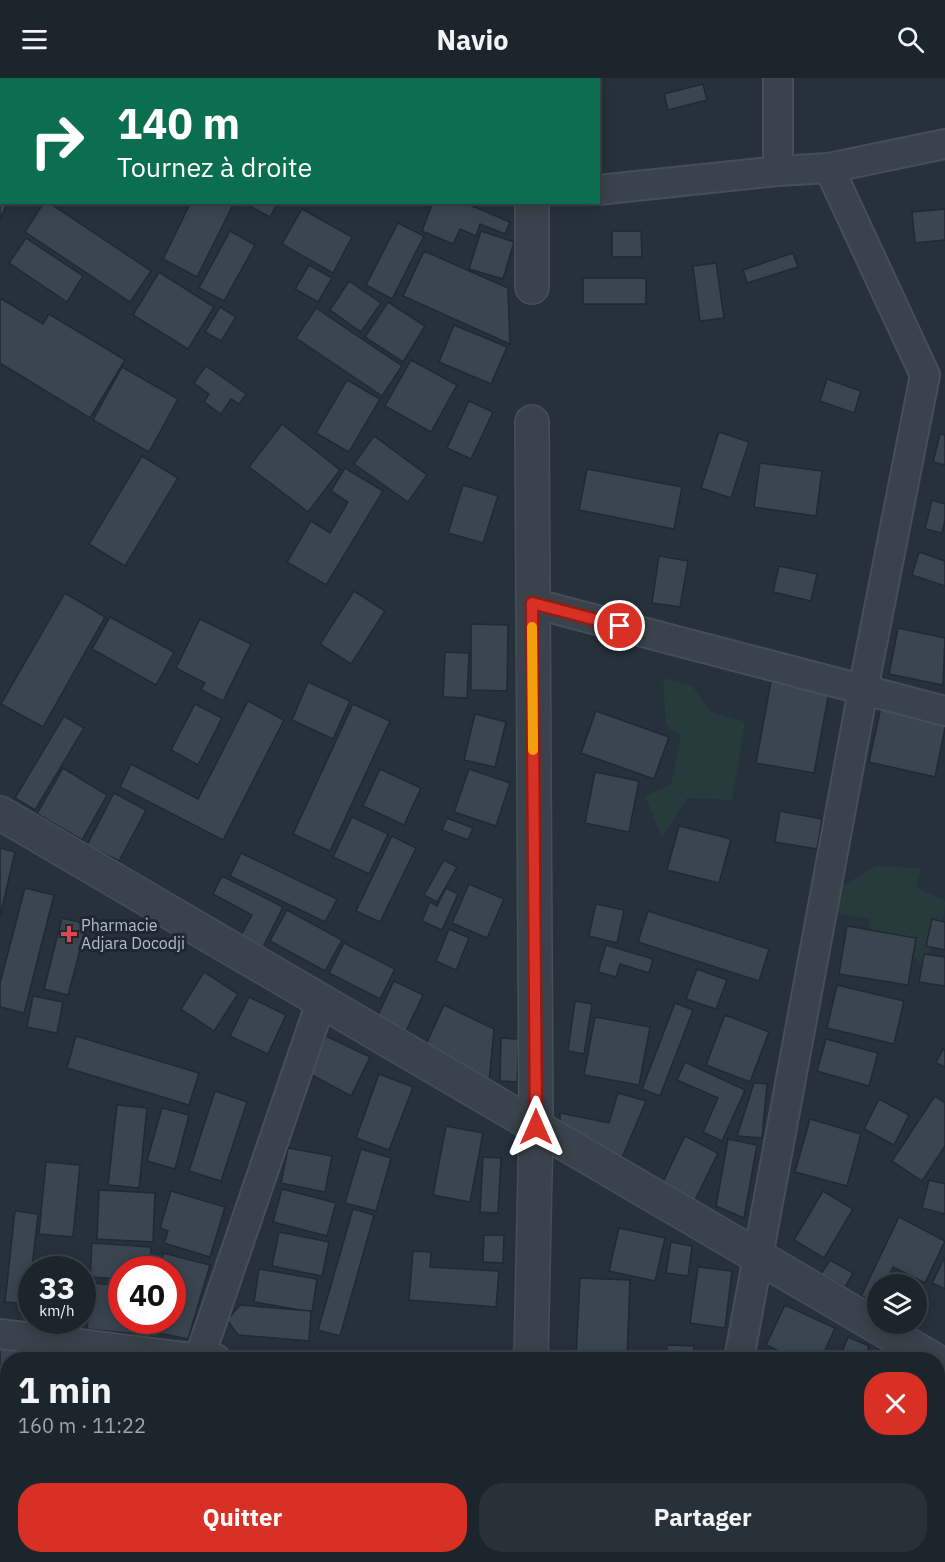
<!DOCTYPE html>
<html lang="fr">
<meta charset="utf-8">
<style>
body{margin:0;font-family:"IBM Plex Sans",sans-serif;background:#293138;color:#f1f3f6;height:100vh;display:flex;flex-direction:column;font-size:22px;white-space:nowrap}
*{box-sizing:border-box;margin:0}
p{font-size:20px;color:#a0a5a9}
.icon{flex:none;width:33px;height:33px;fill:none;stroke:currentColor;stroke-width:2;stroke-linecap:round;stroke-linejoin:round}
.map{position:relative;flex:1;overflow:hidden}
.panel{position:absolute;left:0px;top:1274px;width:945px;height:212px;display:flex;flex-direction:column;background:#1c252c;border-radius:24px 24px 0 0;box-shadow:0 3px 15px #0003,0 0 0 2px #3a4248}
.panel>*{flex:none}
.banner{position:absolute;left:0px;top:0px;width:600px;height:126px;box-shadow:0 3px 15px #0003,0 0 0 2px #3a4248;background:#0b6e4f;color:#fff;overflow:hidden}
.controls{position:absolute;left:867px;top:1196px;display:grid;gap:12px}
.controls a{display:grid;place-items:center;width:60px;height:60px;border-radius:50%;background:#1c252c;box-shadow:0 3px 15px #0003,0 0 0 2px #3a4248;font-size:30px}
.speed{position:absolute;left:18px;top:1178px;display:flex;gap:12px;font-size:30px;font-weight:700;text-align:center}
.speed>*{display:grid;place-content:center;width:78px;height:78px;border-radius:50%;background:#1c252c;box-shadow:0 3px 15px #0003,0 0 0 2px #3a4248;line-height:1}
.speed small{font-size:15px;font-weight:400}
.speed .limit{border:9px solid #d22;background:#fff;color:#111}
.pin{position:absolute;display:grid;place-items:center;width:51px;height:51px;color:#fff;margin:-26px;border:3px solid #fff;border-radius:50%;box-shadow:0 2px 6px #0007}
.me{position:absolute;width:66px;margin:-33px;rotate:0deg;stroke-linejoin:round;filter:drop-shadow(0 0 4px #0008)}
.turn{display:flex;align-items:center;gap:21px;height:126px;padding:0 18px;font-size:27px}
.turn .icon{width:78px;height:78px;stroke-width:2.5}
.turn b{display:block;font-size:42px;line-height:51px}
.round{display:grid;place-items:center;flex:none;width:63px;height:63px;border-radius:24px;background:#293138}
.head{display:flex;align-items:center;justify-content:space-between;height:102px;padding:0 18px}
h1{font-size:36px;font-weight:800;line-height:45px}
.primary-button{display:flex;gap:12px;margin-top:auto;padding:12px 18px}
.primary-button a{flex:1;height:69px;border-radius:24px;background:#d93025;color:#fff;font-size:24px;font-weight:800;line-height:69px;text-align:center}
.primary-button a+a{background:#293138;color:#f1f3f6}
header{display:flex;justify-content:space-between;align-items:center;height:78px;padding:0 18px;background:#1c252c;font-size:27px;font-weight:800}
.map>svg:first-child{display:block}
</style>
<header><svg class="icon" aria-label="menu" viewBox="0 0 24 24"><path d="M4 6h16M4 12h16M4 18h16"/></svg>Navio<svg class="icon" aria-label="search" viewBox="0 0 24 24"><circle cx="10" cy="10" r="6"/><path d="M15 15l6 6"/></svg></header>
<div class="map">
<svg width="945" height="1484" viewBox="0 0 945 1484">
<rect width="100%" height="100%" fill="#26313b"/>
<g fill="#283b3c">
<path d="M663,600l29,8 19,26 34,10 -13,78 -45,-2 -25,39 -17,-41 26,-12 10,-48 -15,-11z"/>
<path d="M876,788l45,2 -5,19 29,14c0,23 -12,42 -22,62l-56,-28 4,-16 -37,-7 6,-25z"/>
</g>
<g fill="#394550" stroke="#212932" stroke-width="1.5">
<path d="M29,0h47l-47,2z"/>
<path d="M196,0h25v2z"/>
<path d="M267,0h23l-23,2z"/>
<path d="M294,0h43l-43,2z"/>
<path d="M452,0h53v2z"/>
<path d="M703,6l4,16 -39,10 -4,-16z"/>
<path d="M2,49v28h-2z"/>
<path d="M0,86l2,38h6l-8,17z"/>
<path d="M44,124h4l103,69 -21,31 -105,-70z"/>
<path d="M191,124h38l4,3 -36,72 -34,-18z"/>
<path d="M242,124h36l-8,15z"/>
<path d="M433,124h30l47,20 -5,12 -25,-10 -4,12 -16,-7 -7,15 -31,-13z"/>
<path d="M302,131l50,28 -19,36 -51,-29z"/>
<path d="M945,131v31l-30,3 -3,-31z"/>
<path d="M398,145l26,13 -32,63 -26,-14z"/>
<path d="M230,153l25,14 -31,56 -25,-13z"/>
<path d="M481,153l33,11 -11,37 -34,-10z"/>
<path d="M612,153h29l1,26h-30z"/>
<path d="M26,160l57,38 -16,26 -58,-39z"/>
<path d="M424,173l84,37 2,56 -107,-48z"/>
<path d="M793,175l5,14 -51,16 -4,-13z"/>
<path d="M716,185l8,55 -24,3 -7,-55z"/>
<path d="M309,187l23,13 -14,24 -23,-13z"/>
<path d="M159,194l55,35 -26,42 -55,-34z"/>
<rect x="583" y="200" width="63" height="26"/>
<path d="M349,203l32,22 -20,29 -31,-22z"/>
<path d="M0,220l43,26 6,-10 76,46 -35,58 -90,-55z"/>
<path d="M388,224l37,24 -22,36 -38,-25z"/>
<path d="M220,229l16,10 -15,24 -16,-9z"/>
<path d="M316,230l86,58 -20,30 -86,-58z"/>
<path d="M454,247l53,22 -16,37 -52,-22z"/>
<path d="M411,282l46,25 -26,47 -46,-26z"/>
<path d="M206,288l40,28 -7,10 -8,-5 -10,15 -17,-12 5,-8 -15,-11z"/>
<path d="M122,289l56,32 -29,53 -56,-32z"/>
<path d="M827,301l34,12 -7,22 -34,-12z"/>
<path d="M347,302l33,19 -31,53 -33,-19z"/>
<path d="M469,323l24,11 -22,47 -24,-11z"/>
<path d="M282,346l58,46 -32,42 -59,-45z"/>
<path d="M719,354l30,10 -18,56 -30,-10z"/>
<path d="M940,356l5,1v30l-12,-3z"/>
<path d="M374,358l53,39 -19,27 -54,-38z"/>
<path d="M142,378l36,22 -53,88 -36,-22z"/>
<path d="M760,385l62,8 -6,45 -62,-9z"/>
<path d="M345,390l38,23 -57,94 -39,-23 24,-41 19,12 18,-31 -17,-11z"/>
<path d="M587,391l95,18 -8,42 -95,-19z"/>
<path d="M463,407l35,11 -15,47 -35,-10z"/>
<path d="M932,422l13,4v16l-3,13 -17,-4z"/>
<path d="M919,474l26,9v25l-33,-11z"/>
<path d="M659,478l29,5 -8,46 -28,-4z"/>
<path d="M779,488l38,8 -6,27 -38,-9z"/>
<path d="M354,513l31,20 -34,53 -31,-20z"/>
<path d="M65,515l40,24 -62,110 -42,-23z"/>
<path d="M110,539l64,35 -18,33 -64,-36z"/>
<path d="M200,541l51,25 -28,57 -22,-11 4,-7 -29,-15z"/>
<path d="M471,546l37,1 -1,66 -36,-1z"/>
<path d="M898,550l47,10 -2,47 -54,-11z"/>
<path d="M445,574l24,1 -2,45 -24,-1z"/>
<path d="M771,603l58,11 -15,81 -58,-10z"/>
<path d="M308,604l42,19 -17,38 -41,-19z"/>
<path d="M248,623l36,19 -61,120 -103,-53 11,-23 67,35z"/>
<path d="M882,624l63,13v13l-10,49 -66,-15z"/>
<path d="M195,626l27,14 -24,47 -27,-15z"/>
<path d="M353,626l37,17 -60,130 -37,-17z"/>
<path d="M596,633l73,26 -15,42 -73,-26z"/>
<path d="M475,636l31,8 -11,45 -31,-7z"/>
<path d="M64,638l20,12 -49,82 -20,-12z"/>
<path d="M63,690l44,27 -25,45 -45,-26z"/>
<path d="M380,691l41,19 -17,37 -41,-19z"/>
<path d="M469,691l41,14 -14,43 -42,-14z"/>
<path d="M595,694l44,9 -10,51 -44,-9z"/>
<path d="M114,715l32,17 -27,51 -32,-16z"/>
<path d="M780,733l42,8 -5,30 -42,-7z"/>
<path d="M352,739l36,17 -19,40 -36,-17z"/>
<path d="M447,740l26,10 -5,12 -26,-10z"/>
<path d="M679,748l52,13 -12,44 -52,-13z"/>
<path d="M392,758l24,12 -36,74 -24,-11z"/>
<path d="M0,770l15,4 -15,65z"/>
<path d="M241,775l96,46 -12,23 -95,-46z"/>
<path d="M444,782l13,7 -20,35 -13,-7z"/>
<path d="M222,798l61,31 -20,40 -22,-12 11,-20 -39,-21z"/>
<path d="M469,806l35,15 -17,39 -35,-15z"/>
<path d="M25,810l29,7 -30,118 -24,-6v-24z"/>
<path d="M446,810l12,6 -16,36 -20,-9 8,-19 7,4z"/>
<path d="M596,826l28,6 -7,33 -28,-7z"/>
<path d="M287,832l55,30 -17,31 -55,-30z"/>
<path d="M648,833l121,38 -10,32 -121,-39z"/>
<path d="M62,840l25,6 -19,71 -24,-6z"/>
<path d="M932,841l13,3v28l-19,-4z"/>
<path d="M847,848l69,12 -8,47 -69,-11z"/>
<path d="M449,851l20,9 -13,32 -20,-9z"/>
<path d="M344,865l51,26 -15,30 -51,-26z"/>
<path d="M606,867l47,14 -4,14 -29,-9 -4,13 -18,-5z"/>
<path d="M924,876l21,3v29l-26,-4z"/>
<path d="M697,891l30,11 -11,29 -30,-10z"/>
<path d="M204,894l34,22 -24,37 -33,-22z"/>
<path d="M394,903l29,14 -17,36 -29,-14z"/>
<path d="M837,907l67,16 -10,43 -67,-16z"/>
<path d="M33,918l30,6 -6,31 -30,-6z"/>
<path d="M249,919l37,18 -18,39 -38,-18z"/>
<path d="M575,923l17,3 -8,50 -16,-3z"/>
<path d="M675,925l18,7 -33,86 -18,-7z"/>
<path d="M444,927l50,24 -5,53 -66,-31z"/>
<path d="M725,937l44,17 -19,50 -44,-17z"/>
<path d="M595,939l55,10 -11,58 -55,-10z"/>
<path d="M76,958l123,37 -10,32 -122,-37z"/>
<path d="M326,958l44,21 -19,39 -41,-22z"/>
<path d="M501,960l18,1 -2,43 -17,-1z"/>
<path d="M826,961l52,14 -9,33 -52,-15z"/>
<path d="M943,971l2,1v17l-9,-4z"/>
<path d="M685,984l60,28 -23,51 -19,-9 15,-34 -41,-18z"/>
<path d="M379,996l34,13 -24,63 -33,-12z"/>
<path d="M754,1005l13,1 -5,54 -25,-2z"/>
<path d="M215,1013l32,11 -26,79 -32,-10z"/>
<path d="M618,1015l28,8 -27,64 -59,-40v-12l49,10z"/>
<path d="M935,1018l10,7v43l-23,35 -30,-20z"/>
<path d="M879,1021l30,16 -15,30 -30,-16z"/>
<path d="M117,1027l30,3 -8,80 -31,-3z"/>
<path d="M162,1030l27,7 -14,54 -28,-8z"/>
<path d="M810,1041l51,15 -14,52 -52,-14z"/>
<path d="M446,1048l37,7 -13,69 -37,-7z"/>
<path d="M685,1058l33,17 -24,49 -32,-18z"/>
<path d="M728,1061l29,6 -13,73 -28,-12z"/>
<path d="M288,1070l44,8 -7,36 -44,-9z"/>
<path d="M361,1071l30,9 -15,53 -31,-8z"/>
<path d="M483,1079l18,1 -3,55 -18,-1z"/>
<path d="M46,1084l34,3 -7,72 -34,-3z"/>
<path d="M929,1102l16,4v30l-23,-6z"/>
<path d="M282,1111l54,14 -9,33 -54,-14z"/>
<path d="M99,1112l56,3 -2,49 -56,-3z"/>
<path d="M171,1113l54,16 -15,50 -46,-14 4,-12 -8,-3z"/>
<path d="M823,1113l30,18 -29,49 -30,-18z"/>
<path d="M353,1131l21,6 -34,121 -22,-6z"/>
<path d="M15,1133l23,3 -10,90 -23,-2z"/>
<path d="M899,1139l46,24 -20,42 -32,-16 -8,17h-7l-2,19 -15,-7z"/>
<path d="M619,1150l46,10 -10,43 -46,-10z"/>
<path d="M279,1154l50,10 -7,34 -50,-10z"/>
<path d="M484,1157h20l-1,28 -20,-1z"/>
<path d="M671,1164l21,4 -4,30 -22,-3z"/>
<path d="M92,1165l59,4 -1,22h-28v10l-32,-2z"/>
<path d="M413,1173l18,1 -1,15 69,4 -3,36 -87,-7z"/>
<path d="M163,1175l47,12 -22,74 -30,-6 1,-13h13v-51h-10z"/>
<path d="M944,1181l1,1v29l-13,-6z"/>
<path d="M830,1182l23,13 -8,14 -24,-13z"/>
<path d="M698,1189l34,4 -7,57 -35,-5z"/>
<path d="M259,1191l58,10 -5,33 -58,-10z"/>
<path d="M580,1200l50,2 -3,79 -51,-2z"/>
<path d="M92,1205l30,3v34h25l-1,15 -59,-6z"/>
<path d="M240,1227l71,6 -2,30 -71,-6 -11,-15z"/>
<path d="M785,1227l50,23 -14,31h-25l-30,-14z"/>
<path d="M848,1259l21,9 -5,13 -24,-2z"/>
<path d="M0,1267l25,6 -2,8h-15v56l-8,-1z"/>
<path d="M667,1267l27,1 -1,13h-27z"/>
<path d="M938,1310l7,2v22l-7,-2z"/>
<path d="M939,1369l6,1v44l-7,-1z"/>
<path d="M7,1373l1,1v59l-8,-2v-29z"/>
<path d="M938,1421l7,1v54l-7,-1z"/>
<path d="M80,1478h15l20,5 -37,1z"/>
<path d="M226,1478h21l-2,6h-21z"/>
<path d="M254,1478h19l-1,6h-19z"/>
<path d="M290,1478h18l-1,4z"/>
<path d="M359,1478h20l-3,6h-18z"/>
<path d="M602,1478h28l-1,6h-28z"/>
<path d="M640,1478h44l-1,6h-44z"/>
<rect x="745" y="1478" width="74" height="6"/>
<path d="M385,1479l13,5h-15z"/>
</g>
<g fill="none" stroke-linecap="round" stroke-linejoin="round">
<defs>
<g id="minor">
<path d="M129,0l4,2"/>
<path d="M778,0v93"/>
<path d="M598,112l180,-19 51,-3 116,-24"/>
<path d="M532,525l413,108"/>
<path d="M0,1256l199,25h17"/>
<path d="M199,1281l122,-357"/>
<path d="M739,1281l124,-669 62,-315 -96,-207"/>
<path d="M129,1484l2,-6"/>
<path d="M703,1484l1,-6"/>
</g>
<g id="tertiary">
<path d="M533,2v-2"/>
<path d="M532,209v-85"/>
<path d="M0,735l933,546"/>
<path d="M531,1281l5,-232 -4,-705"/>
<path d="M530,1484v-6"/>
</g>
</defs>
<use href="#minor" stroke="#464e57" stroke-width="32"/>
<use href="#tertiary" stroke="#464e57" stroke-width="36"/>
<use href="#minor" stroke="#3a424b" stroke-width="28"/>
<use href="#tertiary" stroke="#3a424b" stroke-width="33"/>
</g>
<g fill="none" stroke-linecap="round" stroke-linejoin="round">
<defs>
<path id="route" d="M536,1049l-4,-524 88,23"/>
</defs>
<use href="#route" stroke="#8d1f18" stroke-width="15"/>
<use href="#route" stroke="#d93025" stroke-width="10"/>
<path stroke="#f59e0b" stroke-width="10" d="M532,549l1,123"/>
</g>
<path fill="#e0444e" stroke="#1f2730" stroke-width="2" d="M66 847h6v6h6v6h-6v6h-6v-6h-6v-6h6z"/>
<g text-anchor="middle" stroke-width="6" stroke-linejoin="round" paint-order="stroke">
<g font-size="16" fill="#b6bdc6" stroke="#1f2730" text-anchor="start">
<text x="81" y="853">Pharmacie<tspan x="81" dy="18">Adjara Docodji</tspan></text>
</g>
</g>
</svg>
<div class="controls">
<a><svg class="icon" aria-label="layers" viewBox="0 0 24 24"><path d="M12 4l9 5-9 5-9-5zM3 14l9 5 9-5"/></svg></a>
</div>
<div class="speed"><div>33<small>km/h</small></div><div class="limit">40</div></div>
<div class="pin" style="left:620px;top:548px;background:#d93025"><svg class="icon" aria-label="arrive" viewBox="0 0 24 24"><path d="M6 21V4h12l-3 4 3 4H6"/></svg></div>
<svg class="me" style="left:536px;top:1049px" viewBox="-20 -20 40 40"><path d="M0-17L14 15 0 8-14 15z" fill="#d93025" stroke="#fff" stroke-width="4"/></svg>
<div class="banner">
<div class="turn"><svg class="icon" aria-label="right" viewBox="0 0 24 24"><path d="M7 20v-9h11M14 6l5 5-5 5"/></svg><div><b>140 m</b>Tournez à droite</div></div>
</div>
<section class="panel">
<div class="head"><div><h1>1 min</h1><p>160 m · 11:22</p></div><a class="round" style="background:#d93025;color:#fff"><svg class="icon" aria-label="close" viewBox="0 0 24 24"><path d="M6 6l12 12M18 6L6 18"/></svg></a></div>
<div class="primary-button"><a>Quitter</a><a>Partager</a></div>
</section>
</div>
